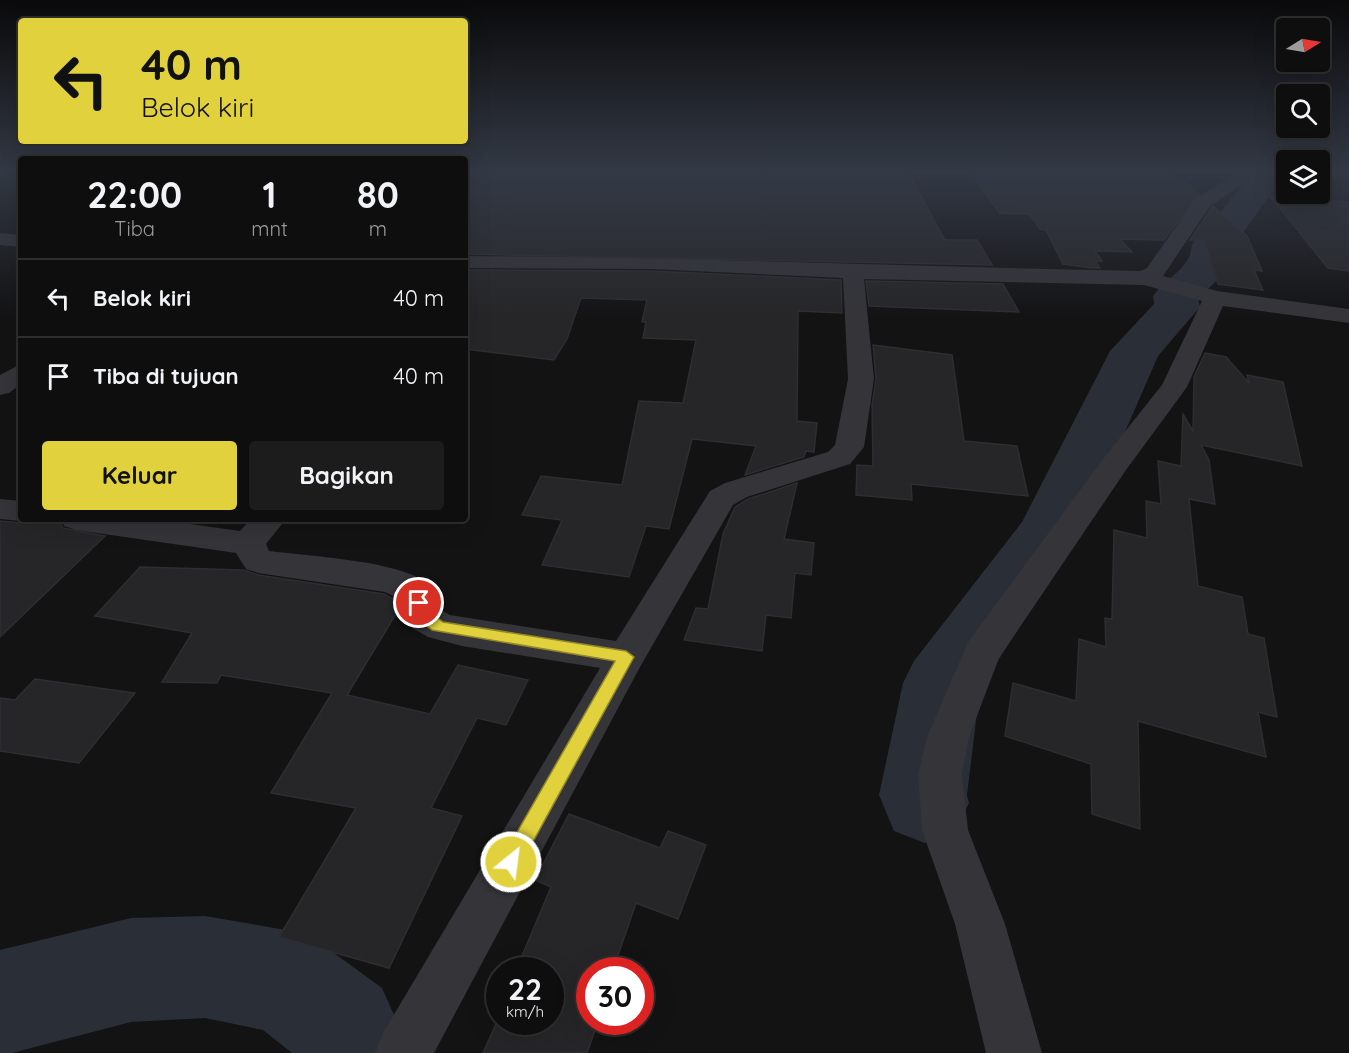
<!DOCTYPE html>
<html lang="id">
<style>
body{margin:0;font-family:Quicksand,sans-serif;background:#1c1c1d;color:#f1f3f6;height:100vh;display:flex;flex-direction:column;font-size:22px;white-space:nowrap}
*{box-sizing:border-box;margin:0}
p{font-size:20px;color:#9b9c9e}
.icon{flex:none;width:33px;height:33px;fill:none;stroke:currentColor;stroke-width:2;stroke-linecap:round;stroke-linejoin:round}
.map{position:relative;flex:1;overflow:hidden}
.side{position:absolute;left:18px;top:156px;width:450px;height:366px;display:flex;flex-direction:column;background:#0e0e0f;border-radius:6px;box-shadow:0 6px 24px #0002,0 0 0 2px #2e2e2f}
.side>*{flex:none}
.guide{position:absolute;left:18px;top:18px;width:450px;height:126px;border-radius:6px;box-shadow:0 6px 24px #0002,0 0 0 2px #2e2e2f;background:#e1d13d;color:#111;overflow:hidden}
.needle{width:39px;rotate:79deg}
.controls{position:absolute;left:1276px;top:18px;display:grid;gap:12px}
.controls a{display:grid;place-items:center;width:54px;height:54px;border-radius:6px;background:#0e0e0f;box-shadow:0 6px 24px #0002,0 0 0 2px #2e2e2f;font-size:30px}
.speed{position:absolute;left:486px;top:957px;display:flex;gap:12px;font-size:30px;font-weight:700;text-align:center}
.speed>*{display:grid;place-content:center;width:78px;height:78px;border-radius:50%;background:#0e0e0f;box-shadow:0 6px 24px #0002,0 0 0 2px #2e2e2f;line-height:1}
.speed small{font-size:15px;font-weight:400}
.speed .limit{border:9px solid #d22;background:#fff;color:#111}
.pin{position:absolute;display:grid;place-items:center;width:51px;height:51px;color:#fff;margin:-26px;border:3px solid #fff;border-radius:50%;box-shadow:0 2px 6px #0007}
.me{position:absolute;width:66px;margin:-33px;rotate:29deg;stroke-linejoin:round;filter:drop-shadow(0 0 4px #0008)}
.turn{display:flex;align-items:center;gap:21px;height:126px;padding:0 24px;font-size:27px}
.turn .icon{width:78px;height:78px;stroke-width:2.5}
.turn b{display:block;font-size:42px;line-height:51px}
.eta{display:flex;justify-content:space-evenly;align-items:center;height:102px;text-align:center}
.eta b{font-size:36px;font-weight:800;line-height:42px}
.primary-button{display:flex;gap:12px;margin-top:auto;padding:12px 24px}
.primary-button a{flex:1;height:69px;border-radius:6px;background:#e1d13d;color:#111;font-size:24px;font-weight:800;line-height:69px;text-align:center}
.primary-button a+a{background:#1c1c1d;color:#f1f3f6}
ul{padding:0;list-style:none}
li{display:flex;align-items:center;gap:18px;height:78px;padding:0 24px;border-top:2px solid #2e2e2f}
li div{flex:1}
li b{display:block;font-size:22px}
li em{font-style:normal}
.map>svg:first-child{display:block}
</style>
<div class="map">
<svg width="1349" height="1053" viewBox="0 0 1349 1053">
<rect width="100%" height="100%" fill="#131314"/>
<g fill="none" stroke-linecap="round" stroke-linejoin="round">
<g fill="#2a2e37" fill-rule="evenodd">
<path d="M1254,170l33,1 -57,80c-2,23 -16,32 -32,47l2,9 -42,49 -76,175 -102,157 -13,107 2,8 -13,28 -31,12 -31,-12 -15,-36 24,-112 11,-22 108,-139 88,-171 44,-47 -1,-8c9,-13 24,-21 33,-34 10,-12 -1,-18 19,-30z"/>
<path d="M205,916l81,14 37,15 59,43 29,65h-119l-29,-23 -58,-12 -74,4 -119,31h-12v-103l131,-32z"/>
</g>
</g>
<g fill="#262628" stroke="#2e2d30" stroke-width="1.5">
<path d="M465,170h442l38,70h32l15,25 -527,-11z"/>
<path d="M970,170h193l10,7h7l19,17 -35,46 -44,-1 12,13 -37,-1 7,10h-6l4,7h-8l-29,-4 -17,-34 -6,-1 -11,-15 -30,-1z"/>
<path d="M1270,196l79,6v69l-21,-3z"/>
<path d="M1213,206l34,30 15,35 -8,-1 9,20 -45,-6 -14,-44h-14z"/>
<path d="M465,270l186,1 190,9 1,33 -44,-2 -1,110 20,2 -3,29 -8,-1 -2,6 -59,18 11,-29 -64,-7 -23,90 -23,-3 -17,51 -87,-12 20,-45 -40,-5 19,-39 81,9 17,-84 44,2 13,-63 -53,-2 3,-16h-4l5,-22 -66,-2 -14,41 -13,21 -89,-11z"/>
<path d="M866,281l137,3 16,28 -150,-6z"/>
<path d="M873,345l79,10 12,86 53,5 11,50 -117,-12 1,16 -56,-5 1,-30 16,1 -1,-61 4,-26z"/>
<path d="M1205,353l21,4 23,26 -2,-8 36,7 19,84 -101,-21 8,15 6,44 -26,-5 9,87 44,11 6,37 16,4 13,79 -19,-5 8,45 -128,-36 2,108 -48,-15 -1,-50 -86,-28 8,-53 63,18 3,-62 27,8 -1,-29 7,1 2,-89 33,8 -1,-37 15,3 -3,-43 23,5 2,-52 10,17 1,-54z"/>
<path d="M797,483l-13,56 30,4 -3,32 -16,-2 -4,45 -25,-3 -4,36 -78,-11 12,-32 12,1 15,-75 12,-27 13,-8z"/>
<path d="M32,519h26l5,9 42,8 -105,101v-116l21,2z"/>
<path d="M140,567l104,3 14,5 126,19 11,6 5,7 -53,88 83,19 28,-49 70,15 -22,45 -29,-7 -46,90 31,8 -73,152 -110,-31 77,-129 -85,-15 61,-100 -111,-18 -4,8 -55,-1 30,-49 -97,-17z"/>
<path d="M35,679l100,14 -56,70 -79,-12v-53l15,2z"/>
<path d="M569,814l91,34 8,-17 38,14 -28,74 -42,-16 -23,67h-23v52h8l-11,31h-104l17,-38v7h50v-52h-34l35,-83 -16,-7z"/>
</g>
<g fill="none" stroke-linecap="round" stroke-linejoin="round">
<g fill="#343439" fill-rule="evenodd">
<path d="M1243,170h20l-53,36 -47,70 54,15 132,18v14l-126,-17 -36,81 -61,83 -127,188 -30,79 -7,37 6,56 37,94 37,129h-56l-31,-129 -33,-94 -4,-56 9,-37 41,-95 135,-183 59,-74 40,-84 -58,-16 -280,-6 10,100 -10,68 -14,17 -103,33 -14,8 -93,162 -206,386h-59l8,-20 217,-365 -138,-22 -34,-9 -14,-8 -17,-31 -12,-6 -127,-19 -12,-4 -10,-16 -160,-23 -12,-4 -4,-7h94l86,12 11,-12h35l-20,25 3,7c40,5 116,9 150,27 16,8 13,29 31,37l166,26 94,-150 15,-8 103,-31 7,-7 13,-66 -5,-101 -192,-9 -186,-1v-12c226,1 451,11 676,15l6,-3 49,-70z"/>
<path d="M0,233l21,2v12l-21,-2z"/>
<path d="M21,364v20l-12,9 -9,2v-20z"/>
<path d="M0,499l21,2v18h9l-9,2 -21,-2z"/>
</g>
</g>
<linearGradient id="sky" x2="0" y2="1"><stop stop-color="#0a0a0b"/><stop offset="0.54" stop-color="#333945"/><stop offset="1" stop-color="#333945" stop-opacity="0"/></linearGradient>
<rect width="1349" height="317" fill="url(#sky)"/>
<path fill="#e1d13d" stroke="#928828" stroke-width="1.5" d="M419,598l5,1 6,13 13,10 183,29 8,6 -116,212 -7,2 -7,-2 -3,-7 3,-7 111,-194 -183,-31 -14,-11 -7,-16z"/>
</svg>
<div class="controls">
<a><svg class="needle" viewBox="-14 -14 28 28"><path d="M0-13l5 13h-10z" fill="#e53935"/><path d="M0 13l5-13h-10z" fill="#9b9c9e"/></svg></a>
<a><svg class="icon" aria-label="search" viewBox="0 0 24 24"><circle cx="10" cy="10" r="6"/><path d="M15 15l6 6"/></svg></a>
<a><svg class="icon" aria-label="layers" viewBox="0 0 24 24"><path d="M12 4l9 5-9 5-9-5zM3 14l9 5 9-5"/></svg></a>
</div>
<div class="speed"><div>22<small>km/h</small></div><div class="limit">30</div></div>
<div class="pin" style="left:419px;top:603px;background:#d93025"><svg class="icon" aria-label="arrive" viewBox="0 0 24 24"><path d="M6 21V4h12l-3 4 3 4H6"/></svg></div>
<svg class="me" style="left:511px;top:862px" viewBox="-20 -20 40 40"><circle r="17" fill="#e1d13d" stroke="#fff" stroke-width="3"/><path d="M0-11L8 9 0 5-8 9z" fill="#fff"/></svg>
<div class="guide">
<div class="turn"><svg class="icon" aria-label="left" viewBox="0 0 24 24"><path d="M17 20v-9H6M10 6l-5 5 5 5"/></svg><div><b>40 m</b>Belok kiri</div></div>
</div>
<section class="side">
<div class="eta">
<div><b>22:00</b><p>Tiba</p></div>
<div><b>1</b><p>mnt</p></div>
<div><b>80</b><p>m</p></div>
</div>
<ul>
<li><svg class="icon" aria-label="left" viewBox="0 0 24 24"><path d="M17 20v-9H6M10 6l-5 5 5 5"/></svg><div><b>Belok kiri</b></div><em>40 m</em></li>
<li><svg class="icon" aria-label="arrive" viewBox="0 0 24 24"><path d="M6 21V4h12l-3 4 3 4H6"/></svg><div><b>Tiba di tujuan</b></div><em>40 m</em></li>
</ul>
<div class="primary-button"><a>Keluar</a><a>Bagikan</a></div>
</section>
</div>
